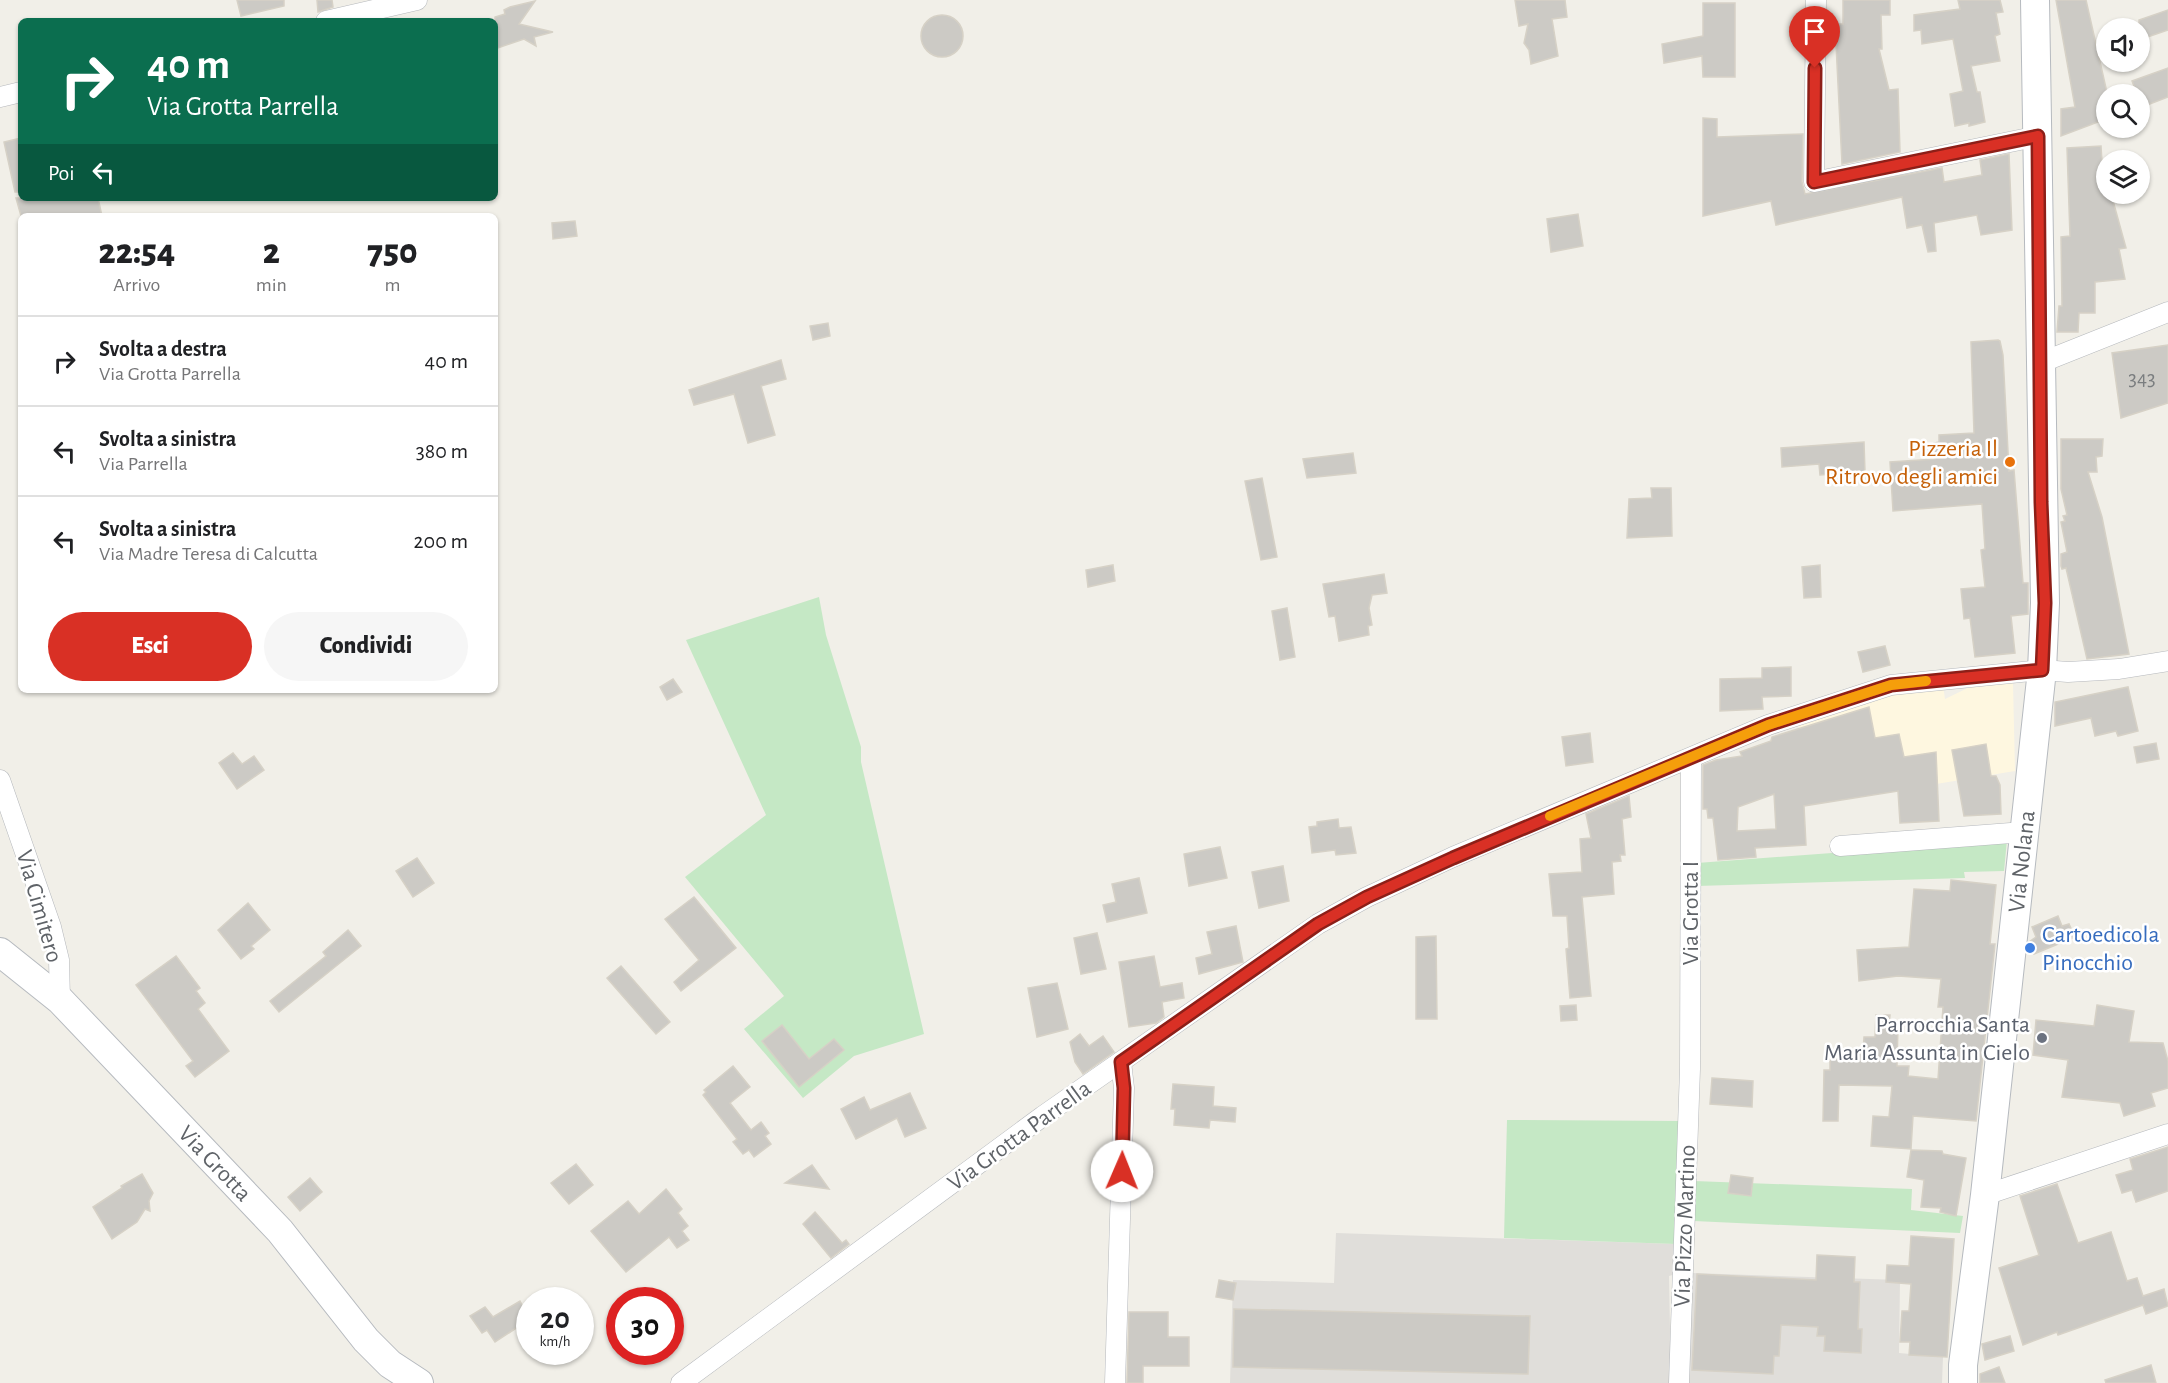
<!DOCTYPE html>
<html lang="it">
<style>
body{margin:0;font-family:"Alegreya Sans",sans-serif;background:#f6f6f6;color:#202124;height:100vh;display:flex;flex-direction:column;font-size:22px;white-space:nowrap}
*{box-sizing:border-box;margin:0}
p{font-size:20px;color:#757577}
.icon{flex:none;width:33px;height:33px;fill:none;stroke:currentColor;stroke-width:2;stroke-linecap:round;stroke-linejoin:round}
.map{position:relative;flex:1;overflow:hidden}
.sheet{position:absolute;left:18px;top:213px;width:480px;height:480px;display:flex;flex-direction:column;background:#fff;border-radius:9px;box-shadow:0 2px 4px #0004}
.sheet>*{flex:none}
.top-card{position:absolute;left:18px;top:18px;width:480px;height:183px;border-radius:9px;box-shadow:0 2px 4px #0004;background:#0b6e4f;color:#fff;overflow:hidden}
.buttons{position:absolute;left:2096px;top:18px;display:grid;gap:12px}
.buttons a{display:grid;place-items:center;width:54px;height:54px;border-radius:50%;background:#fff;box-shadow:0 2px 4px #0004;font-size:30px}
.speed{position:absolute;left:516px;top:1287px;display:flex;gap:12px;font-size:30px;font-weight:700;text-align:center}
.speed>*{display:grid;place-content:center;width:78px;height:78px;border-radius:50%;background:#fff;box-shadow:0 2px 4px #0004;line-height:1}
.speed small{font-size:15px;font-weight:400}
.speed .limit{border:9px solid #d22;background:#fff;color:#111}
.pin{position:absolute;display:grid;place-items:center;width:51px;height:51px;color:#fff;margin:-62px -26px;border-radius:50% 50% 50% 0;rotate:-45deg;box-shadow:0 0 6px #0007}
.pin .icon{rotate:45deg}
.me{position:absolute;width:66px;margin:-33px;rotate:1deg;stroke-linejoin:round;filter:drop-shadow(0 0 4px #0008)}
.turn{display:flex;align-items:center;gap:21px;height:126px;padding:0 30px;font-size:27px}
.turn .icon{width:78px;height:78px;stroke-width:2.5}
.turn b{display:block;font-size:42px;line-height:51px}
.then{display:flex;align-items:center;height:57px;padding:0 30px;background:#0003;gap:12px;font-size:22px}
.eta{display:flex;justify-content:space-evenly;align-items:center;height:102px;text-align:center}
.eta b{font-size:36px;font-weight:800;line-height:42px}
.primary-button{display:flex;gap:12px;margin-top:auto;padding:12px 30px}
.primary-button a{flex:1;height:69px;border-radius:36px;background:#d93025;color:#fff;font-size:24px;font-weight:800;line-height:69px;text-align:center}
.primary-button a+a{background:#f6f6f6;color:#202124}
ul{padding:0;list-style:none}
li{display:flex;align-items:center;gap:18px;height:90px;padding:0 30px;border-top:2px solid #e0e0e0}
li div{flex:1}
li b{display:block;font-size:22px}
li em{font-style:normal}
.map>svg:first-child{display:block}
</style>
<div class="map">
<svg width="2168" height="1383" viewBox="0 0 2168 1383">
<rect width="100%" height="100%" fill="#f1efe8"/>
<path fill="#fef7e0" d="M1980,682l33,1 2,88 -188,31 -31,-82 95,-30 52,-5 2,14z"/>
<g fill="#e0deda">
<path d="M1336,1233l340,11v30l-7,2 2,107h-441l3,-103 101,3z"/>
<path d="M1692,1273l208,7 -1,73 44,4 -1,26h-257z"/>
</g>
<g fill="#c5e8c5">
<path d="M819,597l7,38 35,112v15l63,272 -70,22 -51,42 -59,-69 40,-33 -99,-119 81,-62 -80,-175z"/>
<path d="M2007,840l-3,31 -40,1 1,6 -268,8v-23z"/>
<path d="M1507,1120l173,1 -4,123 -172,-6z"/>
<path d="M1694,1181l218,8 -1,21 52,6 -3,17 -266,-12z"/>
</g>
<g fill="#cccac5" stroke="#d6d1c6" stroke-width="1.5" fill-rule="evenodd">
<path d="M237,0h47v6l-43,10z"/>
<path d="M317,0h15l1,7 -15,5z"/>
<path d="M1515,0h50l2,17 -15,2 6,37 -27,8 -2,-14 -5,-7 4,-19 -9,2z"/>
<path d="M1843,0h47v15h-9l1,34h-3l10,41 9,-1 2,63 -58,12 -7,-140h8z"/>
<path d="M1958,0h42l3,12 -7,1 4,21 -5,2 5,25 -29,5 6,26h3l5,30 -16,4v-3l-14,3 -5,-32 13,-3 -10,-52 -31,5 -1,-14 -7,1v-16l46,-6z"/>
<path d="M2056,0h30l20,88v31l-45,17v-27l14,-2z"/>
<path d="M535,1l-16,23 34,8 -19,5 2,9 -12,-7 -29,10v-32l10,-3 -1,-4 6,-3z"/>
<path d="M1703,3h32v74h-32l-1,-21 -38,7 -2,-19 41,-8z"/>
<path d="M2168,10v20l-29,10v-20z"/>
<circle cx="942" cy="36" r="21"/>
<path d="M2168,68v29l-26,10 -10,-26z"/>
<path d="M1703,118l14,1v18l86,-3 -1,48 3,12 137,-26 2,14 38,-7 -2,-15 29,-6 3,76 -31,5 -4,-20 -43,8 2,28 -8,1 -6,-27 -15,3 -5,-31 -126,28 -5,-24 -68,15z"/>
<path d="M21,138v54h-6l-11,-50z"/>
<path d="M2101,146l1,16 4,-1v33l6,3 14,51 -7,1 6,30 -30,3v31h-16l-1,19h-21l2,-26h3l-1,-69 9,-1 -3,-88z"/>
<path d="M16,198h82l4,18h-81z"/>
<path d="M1578,214l5,32 -32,6 -4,-33z"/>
<path d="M575,221l2,15 -24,3 -1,-16z"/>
<path d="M828,323l2,13 -17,4 -3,-14z"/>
<path d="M1998,340l2,1 3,14 6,116 5,-1 9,113h5v31l-17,2 4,37 -40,4 -5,-39 -6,1 -3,-30 24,-2 -4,-37 4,-1 -3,-45 -89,7 -3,-49 45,-3 -1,-16 5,-1v-7l35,-2 -3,-91z"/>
<path d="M2168,345v58l-47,15 -9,-65z"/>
<path d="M781,360l5,19 -25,7 14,49 -27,8 -14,-49 -40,11 -5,-15z"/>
<path d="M2061,439h42l-1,17 -6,1 1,15h-9l14,45 27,137 -42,5 -21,-91 -4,1 -1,-3v-12l6,-2 -6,-30 4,-1 -2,-5 4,-1 -6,-26z"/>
<path d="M1864,442l1,30 -45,3 -1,-11 -37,3 -1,-19z"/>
<path d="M1353,453l3,20 -49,5 -4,-19z"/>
<path d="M1262,478l15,79 -16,3 -16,-79z"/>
<path d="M1651,488h20l1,48 -45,2 2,-39 23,-1z"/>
<path d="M1113,565l2,16 -27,6 -2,-17z"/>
<path d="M1820,565l1,32 -17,1 -2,-31z"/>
<path d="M1384,574l3,19 -15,2 -3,13 3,17 -4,1 1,9 -30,6 -4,-25 -6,1 -6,-33z"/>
<path d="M1287,608l8,49 -15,3 -8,-49z"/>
<path d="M1885,646l5,19 -27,7 -5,-20z"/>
<path d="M1791,667v29l-29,1 1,12 -43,2v-32l42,-1v-10z"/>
<path d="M673,679l9,13 -15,8 -7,-13z"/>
<path d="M2128,687l10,44 -20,5 -2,-5 -21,5 -4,-18 -36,8v-24z"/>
<path d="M1869,707l6,31 24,-4 5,23 32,-5 3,69 -39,2 -2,-32 -94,15 2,39 -51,3 1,9 -38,3 -5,-42h-5l-1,-9h-4v-44l13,-5 26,-4 -2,-4 31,-11 1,-4zM1774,794l2,35 -39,2 1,-24z"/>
<path d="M1590,733l3,29 -27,4 -4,-29z"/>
<path d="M2156,743l3,16 -22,4 -3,-16z"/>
<path d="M1986,744l5,32h5l4,9 1,29 -37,2 -12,-66z"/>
<path d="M233,753l9,11 12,-8 10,14 -27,19 -18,-26z"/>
<path d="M1629,796l2,21 -9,2 3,36h-5l1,6 -9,1 2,32 -32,3 9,99 -21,2 -4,-49 3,-1 -2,-32h-14l-4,-42 33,-2 -2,-33 11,-1 -5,-24z"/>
<path d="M1338,819l1,9 12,-1 5,26 -20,2 -1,-5 -23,3 -3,-26 8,-1v-4z"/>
<path d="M1220,847l7,31 -38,8 -5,-32z"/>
<path d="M417,858l17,25 -21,14 -17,-26z"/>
<path d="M1283,866l6,35 -30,7 -7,-36z"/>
<path d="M1139,878l8,35 -40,9 -4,-17 13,-3 -4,-18z"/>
<path d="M1951,880l45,5 -6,59h5l-19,177 -63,-5 -2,33 -40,-3 2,-30 16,1 3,-31 -53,-1 -1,36h-15l1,-51h6v-16l33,-1 1,-16h11l1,-22h14l-1,10h9l-1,41h12l-1,10 30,3 5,-72h-5l3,-28 -43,-3 -39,5 -2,-31 52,-3 5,-58 36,2z"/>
<path d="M694,897l42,51 -55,43 -7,-9 25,-22 -34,-41z"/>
<path d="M248,903l22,27 -19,16 3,3 -13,10 -23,-29z"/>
<path d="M2058,916l4,10 7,-2 6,13 -41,17 -5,-12 7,-5 -4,-10z"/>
<path d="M1236,926l7,36 -44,12 -3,-16 16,-4 -5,-22z"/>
<path d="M348,930l13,16 -82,66 -9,-11 56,-45 -3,-4z"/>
<path d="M1097,933l9,36 -25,5 -7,-36z"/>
<path d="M1436,936l1,83h-21v-82z"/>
<path d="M176,956l24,32 -4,3 9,12 -7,6 31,42 -34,26 -9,-11 7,-5 -57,-76z"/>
<path d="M1154,956l6,31 22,-4 2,15 -22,4 2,15 -8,6 -27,4 -10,-65z"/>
<path d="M621,966l49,56 -14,12 -49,-56z"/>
<path d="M1057,983l11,46 -31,8 -9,-49z"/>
<path d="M1576,1005l1,15 -16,1 -1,-15z"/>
<path d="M2097,1005l37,6 -5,31 34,1 5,18v27l-17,5 4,13 -31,10 -4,-13 -58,-6 6,-37 -35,-5 3,-35 58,6z"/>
<path d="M782,1025l27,34 25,-20 10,11 -45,37 -37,-46z"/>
<path d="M1080,1034l9,12 14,-10 11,16 -31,22 -8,-12 -5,-20z"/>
<path d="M733,1066l17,21 -20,16 21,27 10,-8 8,11 -4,3 6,8 -17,13 -5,-7 -6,4 -10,-12 4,-3 -34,-44 3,-3 -2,-2z"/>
<path d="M1712,1078l41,3 -1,26 -42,-3z"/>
<path d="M1173,1084l41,3 -1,19 23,2 -1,14 -25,-2 -1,8 -35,-3 1,-16h-4z"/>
<path d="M910,1093l16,35 -21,9 -8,-19 -41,21 -15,-30 23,-12 6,13z"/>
<path d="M2168,1147v44l-32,11 -4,-12 -10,3 -6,-18 17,-5 -3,-11z"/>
<path d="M1911,1150l31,1 1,3 23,4 -10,58 -16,-4 1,-4 -20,-1 3,-27 -17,-3z"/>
<path d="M576,1164l17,21 -24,19 -18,-21z"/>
<path d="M812,1165l17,24 -44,-6z"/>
<path d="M142,1174l11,19 -4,8 1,10 -5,-2 -8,13 -25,17 -19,-32 29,-19 -1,-2z"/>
<path d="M1731,1175l22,3 -2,18 -23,-3z"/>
<path d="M310,1178l12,14 -22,19 -12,-14z"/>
<path d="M2057,1184l21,59 33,-11 16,49 10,-3 6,18 21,-7 4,17 -22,8 -3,-9 -85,30 -1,-3 -34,13 -24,-77 40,-13 -19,-59z"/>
<path d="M666,1189l16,20 -4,4 10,13 -6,5 7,9 -12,8 -8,-11 -43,35 -35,-41 37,-30 11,13z"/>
<path d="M815,1212l27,31 4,-3 3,4 -18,14 -28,-34z"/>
<path d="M1911,1236l43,3 -7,118 -38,-2 1,-13h-10l2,-31h7l2,-27 -25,-2 1,-17 22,1z"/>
<path d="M1817,1255l38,2 -1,25h6l-2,47h4l-1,24 -37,-2 1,-15h-8l1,-9 -37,-2 -2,31h-5l-1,18 -81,-4 5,-96 119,6z"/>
<path d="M1219,1280l17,3 -3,17 -17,-3z"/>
<path d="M520,1301l9,16 -9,6 1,2 -26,17 -8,-12 -5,3 -12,-17 15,-9 8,10z"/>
<path d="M1234,1309l296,7 -2,58 -295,-7z"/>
<path d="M1129,1312h39v25h21v29h-46v17h-16z"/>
<path d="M2010,1336l4,15 -29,9 -3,-16z"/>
<path d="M2151,1365l5,18h-50l-1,-3z"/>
<path d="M1999,1367l6,16h-25v-9z"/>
</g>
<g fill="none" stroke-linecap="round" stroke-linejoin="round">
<defs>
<g id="street">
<path d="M1816,0l-2,182 225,-46"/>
<path d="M326,21l91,-21"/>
<path d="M0,97l21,-5"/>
<path d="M2040,363l128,-51"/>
<path d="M0,780l51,147 8,33 1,40"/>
<path d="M1840,846l184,-14"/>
<path d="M1985,1195l183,-61"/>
<path d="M681,1383l362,-267 275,-192 49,-27 86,-40 315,-132 123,-40 151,-15 26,2 51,-3 49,-8"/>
<path d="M1115,1383l9,-295 -3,-26"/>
<path d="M1679,1383l11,-314 1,-311"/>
</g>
<g id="secondary">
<path id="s1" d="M0,952l60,48 220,231 86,109 24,24 29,19"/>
<path id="s2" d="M1963,1383v-18l22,-170 57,-525 3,-67 -10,-603"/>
</g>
</defs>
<use href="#street" stroke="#b5b8bc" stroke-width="21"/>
<use href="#secondary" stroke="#b6babf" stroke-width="30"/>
<use href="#street" stroke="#fff" stroke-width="20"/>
<use href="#secondary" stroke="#fff" stroke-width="28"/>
</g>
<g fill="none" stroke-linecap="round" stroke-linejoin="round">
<defs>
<path id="route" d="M1122,1171l2,-83 -3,-26 197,-138 49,-27 86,-39 315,-133 123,-40 151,-15 3,-67 -4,-101 -3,-366 -224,46 1,-114"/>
</defs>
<use href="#route" stroke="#8d1f18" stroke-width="15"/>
<use href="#route" stroke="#d93025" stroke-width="10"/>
<path stroke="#f59e0b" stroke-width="10" d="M1550,816l218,-91 123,-40 35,-4"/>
</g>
<circle fill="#e8710a" stroke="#fff" stroke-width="2" cx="2010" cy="462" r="6"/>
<circle fill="#3f7fe0" stroke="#fff" stroke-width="2" cx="2030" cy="948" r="6"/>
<circle fill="#6b7280" stroke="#fff" stroke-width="2" cx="2042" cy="1038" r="6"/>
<g text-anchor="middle" stroke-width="5" stroke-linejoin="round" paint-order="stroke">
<g font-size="21" fill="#7a7d7f">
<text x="2142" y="385">343</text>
</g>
<g font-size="24" fill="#c56008" stroke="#fff" text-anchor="end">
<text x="1998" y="456">Pizzeria Il<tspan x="1998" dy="28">Ritrovo degli amici</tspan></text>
</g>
<g font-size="24" fill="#5f6368" stroke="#fff">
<text dy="8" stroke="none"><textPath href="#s2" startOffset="525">Via Nolana</textPath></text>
<text transform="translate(40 906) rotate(74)" y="8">Via Cimitero</text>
<text transform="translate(1690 913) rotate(-90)" y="8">Via Grotta I</text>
<text transform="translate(1019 1135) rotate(-36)" y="8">Via Grotta Parrella</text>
<text dy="8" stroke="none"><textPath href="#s1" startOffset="302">Via Grotta</textPath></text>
<text transform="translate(1684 1226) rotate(-88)" y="8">Via Pizzo Martino</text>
</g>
<g font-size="24" fill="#366cbe" stroke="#fff" text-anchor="start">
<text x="2042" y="942">Cartoedicola<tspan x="2042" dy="28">Pinocchio</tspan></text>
</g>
<g font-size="24" fill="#5b616d" stroke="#fff" text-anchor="end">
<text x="2030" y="1032">Parrocchia Santa<tspan x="2030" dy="28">Maria Assunta in Cielo</tspan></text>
</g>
</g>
</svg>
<div class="buttons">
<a><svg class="icon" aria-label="sound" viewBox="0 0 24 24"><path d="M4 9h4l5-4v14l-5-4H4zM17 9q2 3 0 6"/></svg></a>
<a><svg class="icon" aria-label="search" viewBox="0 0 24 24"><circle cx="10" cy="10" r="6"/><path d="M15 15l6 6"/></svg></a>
<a><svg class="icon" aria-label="layers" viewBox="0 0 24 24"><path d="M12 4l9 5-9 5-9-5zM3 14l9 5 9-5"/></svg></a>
</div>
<div class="speed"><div>20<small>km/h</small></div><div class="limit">30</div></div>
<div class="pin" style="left:1815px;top:68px;background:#d93025"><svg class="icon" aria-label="arrive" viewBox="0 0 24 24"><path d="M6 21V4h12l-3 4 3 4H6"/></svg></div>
<svg class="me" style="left:1122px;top:1171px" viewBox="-20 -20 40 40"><circle r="19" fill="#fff"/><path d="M0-13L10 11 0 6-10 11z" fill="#d93025"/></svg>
<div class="top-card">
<div class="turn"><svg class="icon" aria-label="right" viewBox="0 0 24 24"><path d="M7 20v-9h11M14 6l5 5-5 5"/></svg><div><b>40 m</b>Via Grotta Parrella</div></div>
<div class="then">Poi<svg class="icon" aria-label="left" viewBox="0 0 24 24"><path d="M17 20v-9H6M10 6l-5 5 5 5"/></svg></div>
</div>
<section class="sheet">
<div class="eta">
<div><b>22:54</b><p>Arrivo</p></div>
<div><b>2</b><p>min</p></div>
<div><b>750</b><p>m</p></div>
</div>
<ul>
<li><svg class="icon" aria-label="right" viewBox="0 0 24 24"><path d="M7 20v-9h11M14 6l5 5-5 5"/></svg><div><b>Svolta a destra</b><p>Via Grotta Parrella</p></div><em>40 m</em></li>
<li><svg class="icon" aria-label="left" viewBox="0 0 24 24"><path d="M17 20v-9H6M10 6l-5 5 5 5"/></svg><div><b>Svolta a sinistra</b><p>Via Parrella</p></div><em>380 m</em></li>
<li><svg class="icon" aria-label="left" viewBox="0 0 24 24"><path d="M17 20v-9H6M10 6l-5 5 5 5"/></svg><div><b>Svolta a sinistra</b><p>Via Madre Teresa di Calcutta</p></div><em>200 m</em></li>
</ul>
<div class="primary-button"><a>Esci</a><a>Condividi</a></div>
</section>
</div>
